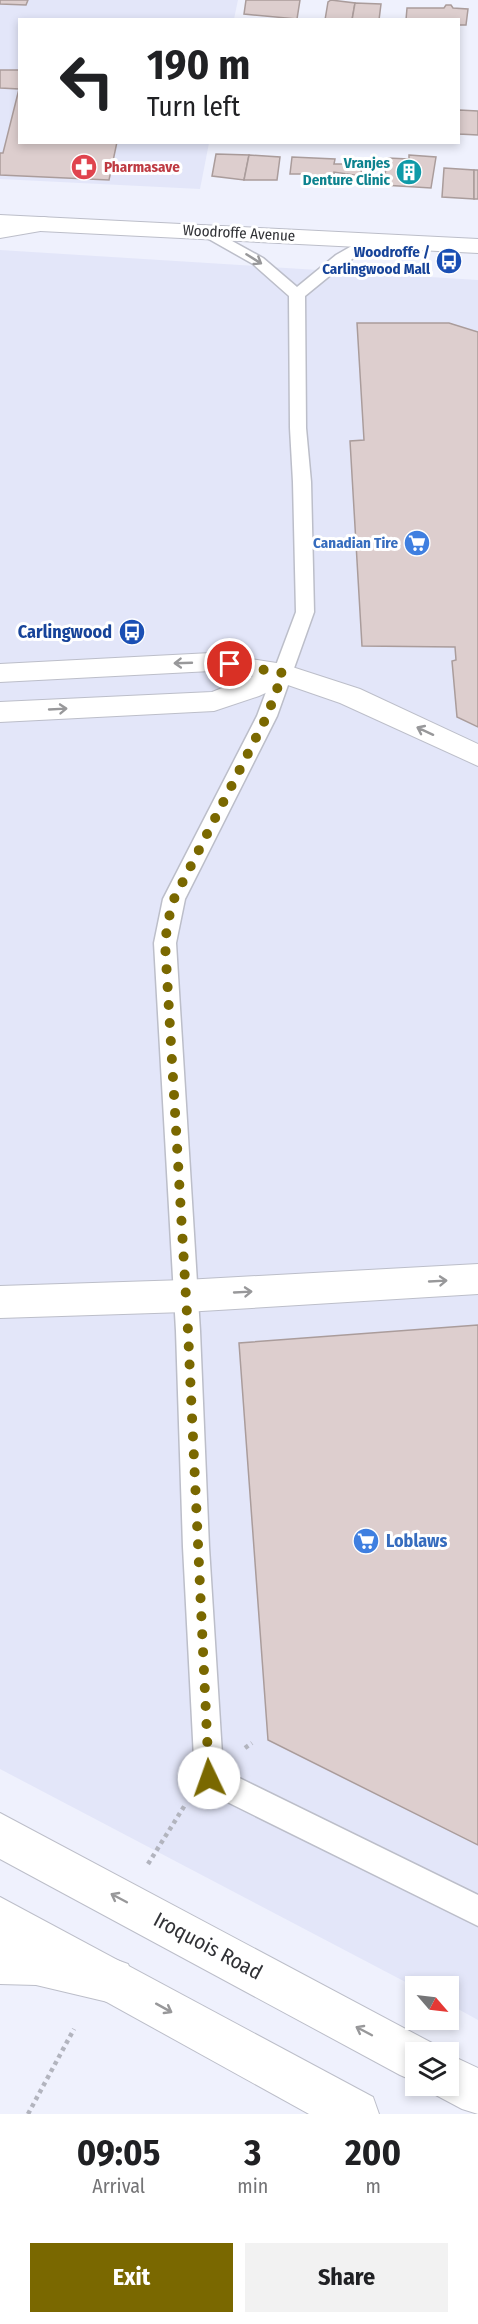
<!DOCTYPE html>
<style>
body{margin:0;font-family:"Fira Sans Condensed",sans-serif;background:#f2f2f2;color:#202124;height:100vh;display:flex;flex-direction:column;font-size:22px;white-space:nowrap}
*{box-sizing:border-box;margin:0}
p{font-size:20px;color:#757577}
.icon{flex:none;width:33px;height:33px;fill:none;stroke:currentColor;stroke-width:2;stroke-linecap:round;stroke-linejoin:round}
.map{position:relative;height:2114px;overflow:hidden}
.drawer{display:flex;flex-direction:column;background:#fff;flex:1}
.drawer>*{flex:none}
.hud{position:absolute;left:18px;top:18px;width:442px;height:126px;border-radius:0px;box-shadow:0 3px 9px #0003;background:#fff;color:#202124;overflow:hidden}
.needle{width:39px;rotate:118deg}
.fabs{position:absolute;left:405px;top:1976px;display:grid;gap:12px}
.fabs a{display:grid;place-items:center;width:54px;height:54px;border-radius:0px;background:#fff;box-shadow:0 3px 9px #0003;font-size:30px}
.pin{position:absolute;display:grid;place-items:center;width:51px;height:51px;color:#fff;margin:-26px;border:3px solid #fff;border-radius:50%;box-shadow:0 2px 6px #0007}
.me{position:absolute;width:66px;margin:-33px;rotate:357deg;stroke-linejoin:round;filter:drop-shadow(0 0 4px #0008)}
.turn{display:flex;align-items:center;gap:21px;height:126px;padding:0 30px;font-size:27px}
.turn .icon{width:78px;height:78px;stroke-width:2.5}
.turn b{display:block;font-size:42px;line-height:51px}
.eta{display:flex;justify-content:space-evenly;align-items:center;height:102px;text-align:center}
.eta b{font-size:36px;font-weight:700;line-height:42px}
.primary-button{display:flex;gap:12px;margin-top:auto;padding:12px 30px}
.primary-button a{flex:1;height:69px;border-radius:0px;background:#7a6800;color:#fff;font-size:24px;font-weight:700;line-height:69px;text-align:center}
.primary-button a+a{background:#f2f2f2;color:#202124}
.map>svg:first-child{display:block}
</style>
<div class="map">
<svg width="478" height="2114" viewBox="0 0 478 2114">
<rect width="100%" height="100%" fill="#eff1fd"/>
<g fill="#e3e6f9">
<path d="M0,0h238l-4,19 -214,1v122l189,1 -9,46 -200,-10z"/>
<path d="M0,250l478,30v1740l-29,-16 -1,-18 -33,1 -415,-218z"/>
</g>
<g fill="#ddcece" stroke="#aa9c9b" stroke-width="1.5">
<path d="M0,0h28l-2,5 -26,-1z"/>
<path d="M246,0h54l-3,19 -53,-5z"/>
<path d="M331,0l24,3 -3,17h-27l3,-18z"/>
<path d="M355,3l26,1 -2,16h-27z"/>
<path d="M446,5h5l2,3 15,1 -2,16h-7v-5h-53l1,-12h37z"/>
<path d="M0,70h20v72h97l-8,38 -109,-5v-22h3l16,-64 -19,-1z"/>
<path d="M459,110l19,1v24l-19,-1z"/>
<path d="M216,154l33,1 -5,25 -32,-4z"/>
<path d="M249,155l31,2 -3,23h-33z"/>
<path d="M409,155l27,2 -5,31 -48,-3 5,-27 21,1z"/>
<path d="M292,157l43,2 -1,5h9v-6l19,1 -1,17 -27,-4v4l-18,-1v4h-12l1,-5h-15z"/>
<path d="M444,168l30,2v29l-32,-2z"/>
<rect x="474" y="170" width="4" height="29"/>
<path d="M357,323h92l29,9v395l-21,-10 -5,-56 4,-1 -1,-13 -93,-1 -12,-205 14,-1z"/>
<path d="M478,1325v520l-210,-105 -29,-397z"/>
</g>
<g fill="none" stroke-linecap="round" stroke-linejoin="round">
<defs>
<path id="lane" d="M205,226l58,32 34,29 39,-32 35,-20 8,5 -41,29 -33,27 1,132 5,54 3,130 -37,104 -92,183 -9,44 24,388 9,216 14,223 255,125v31l-279,-138 -4,-10 -12,-231 -7,-216 -22,-388 9,-44 94,-183 39,-104 -3,-130 -3,-54 -1,-132 -36,-32 -53,-30 -3,-3z"/>
<g id="street">
<path d="M211,653l72,11 77,25 118,55v22l-138,-63 -55,-19 -26,12 -45,15 -214,11v-20l212,-10 41,-16 -42,-5 -211,11v-18z"/>
<path d="M478,1264v30l-293,18 -185,6v-32l185,-6z"/>
<path d="M0,1813l432,230 4,9h-20v30l-16,-7 -400,-216z"/>
<path d="M0,1897l373,200 6,17h-70l-309,-171z"/>
<path d="M448,2054l30,14v46l-16,-5 -30,-16 -4,-8h20z"/>
</g>
<path id="secondary" d="M0,215l478,24v14l-478,-24z"/>
<g id="primary">
<path d="M44,217l8,2 3,5 -3,5 -52,9v-14z"/>
<path d="M0,1940c43,1 88,8 128,24l7,16 -7,16 -16,7 -76,-18 -36,-1z"/>
</g>
</defs>
<use href="#lane" stroke="#bcbec9" stroke-width="3"/>
<use href="#street" stroke="#bcbec9" stroke-width="2"/>
<use href="#secondary" stroke="#bcbec9" stroke-width="2"/>
<use href="#primary" stroke="#bcbec9" stroke-width="2"/>
<g stroke="#b2b4be" stroke-width="4.5" stroke-dasharray="4 4" stroke-linecap="butt">
<path d="M245,1748l7,-5"/>
<path d="M148,1864l37,-59"/>
<path d="M28,2114l46,-85"/>
</g>
<use href="#lane" fill="#fff" fill-rule="evenodd"/>
<use href="#street" fill="#fff" fill-rule="evenodd"/>
<use href="#secondary" fill="#fff" fill-rule="evenodd"/>
<use href="#primary" fill="#fff" fill-rule="evenodd"/>
</g>
<defs><path id="oneway-shaft" d="M-6 0H5M1.5-3L5.5 0L1.5 3" fill="none" stroke-width="1.6" stroke-linecap="round" stroke-linejoin="round" transform="scale(1.5)"/></defs>
<g stroke="#98989a">
<use href="#oneway-shaft" transform="translate(254 259) rotate(32)"/>
<use href="#oneway-shaft" transform="translate(183 663) rotate(178)"/>
<use href="#oneway-shaft" transform="translate(58 709) rotate(-3)"/>
<use href="#oneway-shaft" transform="translate(425 731) rotate(-155)"/>
<use href="#oneway-shaft" transform="translate(438 1281) rotate(-3)"/>
<use href="#oneway-shaft" transform="translate(243 1292) rotate(-3)"/>
<use href="#oneway-shaft" transform="translate(119 1898) rotate(-152)"/>
<use href="#oneway-shaft" transform="translate(164 2008) rotate(29)"/>
<use href="#oneway-shaft" transform="translate(364 2031) rotate(-152)"/>
</g>
<g fill="none" stroke-linecap="round" stroke-linejoin="round">
<path stroke="#7a6800" stroke-width="10" stroke-dasharray="0 18" d="M209,1778l-21,-447 -23,-388 3,-22 6,-22 93,-183 16,-43 -53,-9"/>
</g>
<defs>
<symbol id="pharmacy-disc" viewBox="-11 -11 22 22"><circle r="9.5" fill="#e0444e" stroke="#fff"/><path d="M-2-6h4v4h4v4h-4v4h-4v-4h-4v-4h4Z" fill="#fff"/></symbol>
<symbol id="building-disc" viewBox="-11 -11 22 22"><circle r="9.5" fill="#0f9aa8" stroke="#fff"/><path d="M-4-6H4V6H1V3H-1V6H-4ZM-2.5-4.3h1.7v1.8h-1.7ZM.8-4.3h1.7v1.8H.8ZM-2.5-1h1.7V.8h-1.7ZM.8-1h1.7V.8H.8Z" fill="#fff"/></symbol>
<symbol id="bus-disc" viewBox="-11 -11 22 22"><circle r="9.5" fill="#1a4fb4" stroke="#fff"/><path d="M-5-6H5V4H4V6H2V4H-2V6H-4V4H-5ZM-3.5-4V0h7V-4ZM-3.5 1.2v1.5H-2V1.2ZM2 1.2v1.5H3.5V1.2Z" fill="#fff"/></symbol>
<symbol id="supermarket-disc" viewBox="-11 -11 22 22"><circle r="9.5" fill="#3f7fe0" stroke="#fff"/><path d="M-6-5.5h2.5l.6 2H6L4.5 2H-2.5L-4.4-4H-6ZM-1.5 3.2a1.3 1.3 0 1 0 .1 0ZM3 3.2a1.3 1.3 0 1 0 .1 0Z" fill="#fff"/></symbol>
</defs>
<g fill-rule="evenodd">
<use href="#pharmacy-disc" x="69" y="152" width="30" height="30"/>
<use href="#building-disc" x="394" y="157" width="30" height="30"/>
<use href="#bus-disc" x="434" y="246" width="30" height="30"/>
<use href="#supermarket-disc" x="402" y="528" width="30" height="30"/>
<use href="#bus-disc" x="117" y="617" width="30" height="30"/>
<use href="#supermarket-disc" x="351" y="1526" width="30" height="30"/>
</g>
<g text-anchor="middle" stroke-width="6" stroke-linejoin="round" paint-order="stroke">
<g font-size="15" font-weight="bold" fill="#0d838f" stroke="#fff" text-anchor="end">
<text x="390" y="168">Vranjes<tspan x="390" dy="17">Denture Clinic</tspan></text>
</g>
<g font-size="15" font-weight="bold" fill="#be3a42" stroke="#fff" text-anchor="start">
<text x="104" y="172">Pharmasave</text>
</g>
<g font-size="15" fill="#313236" stroke="#fff">
<text transform="translate(239 233) rotate(3)" y="5">Woodroffe Avenue</text>
</g>
<g font-size="15" font-weight="bold" fill="#164399" stroke="#fff" text-anchor="end">
<text x="430" y="257">Woodroffe /<tspan x="430" dy="17">Carlingwood Mall</tspan></text>
</g>
<g font-size="15" font-weight="bold" fill="#366cbe" stroke="#fff" text-anchor="end">
<text x="398" y="548">Canadian Tire</text>
</g>
<g font-size="18" font-weight="bold" fill="#164399" stroke="#fff" text-anchor="end">
<text x="112" y="638">Carlingwood</text>
</g>
<g font-size="18" font-weight="bold" fill="#366cbe" stroke="#fff" text-anchor="start">
<text x="386" y="1547">Loblaws</text>
</g>
<g font-size="21" fill="#313236" stroke="#fff">
<text transform="translate(208 1946) rotate(28)" y="7">Iroquois Road</text>
</g>
</g>
</svg>
<div class="fabs">
<a><svg class="needle" viewBox="-14 -14 28 28"><path d="M0-13l5 13h-10z" fill="#e53935"/><path d="M0 13l5-13h-10z" fill="#757577"/></svg></a>
<a><svg class="icon" aria-label="layers" viewBox="0 0 24 24"><path d="M12 4l9 5-9 5-9-5zM3 14l9 5 9-5"/></svg></a>
</div>
<div class="pin" style="left:230px;top:664px;background:#d93025"><svg class="icon" aria-label="arrive" viewBox="0 0 24 24"><path d="M6 21V4h12l-3 4 3 4H6"/></svg></div>
<svg class="me" style="left:209px;top:1778px" viewBox="-20 -20 40 40"><circle r="19" fill="#fff"/><path d="M0-13L10 11 0 6-10 11z" fill="#7a6800"/></svg>
<div class="hud">
<div class="turn"><svg class="icon" aria-label="left" viewBox="0 0 24 24"><path d="M17 20v-9H6M10 6l-5 5 5 5"/></svg><div><b>190 m</b>Turn left</div></div>
</div>
</div>
<section class="drawer">
<div class="eta">
<div><b>09:05</b><p>Arrival</p></div>
<div><b>3</b><p>min</p></div>
<div><b>200</b><p>m</p></div>
</div>
<div class="primary-button"><a>Exit</a><a>Share</a></div>
</section>
